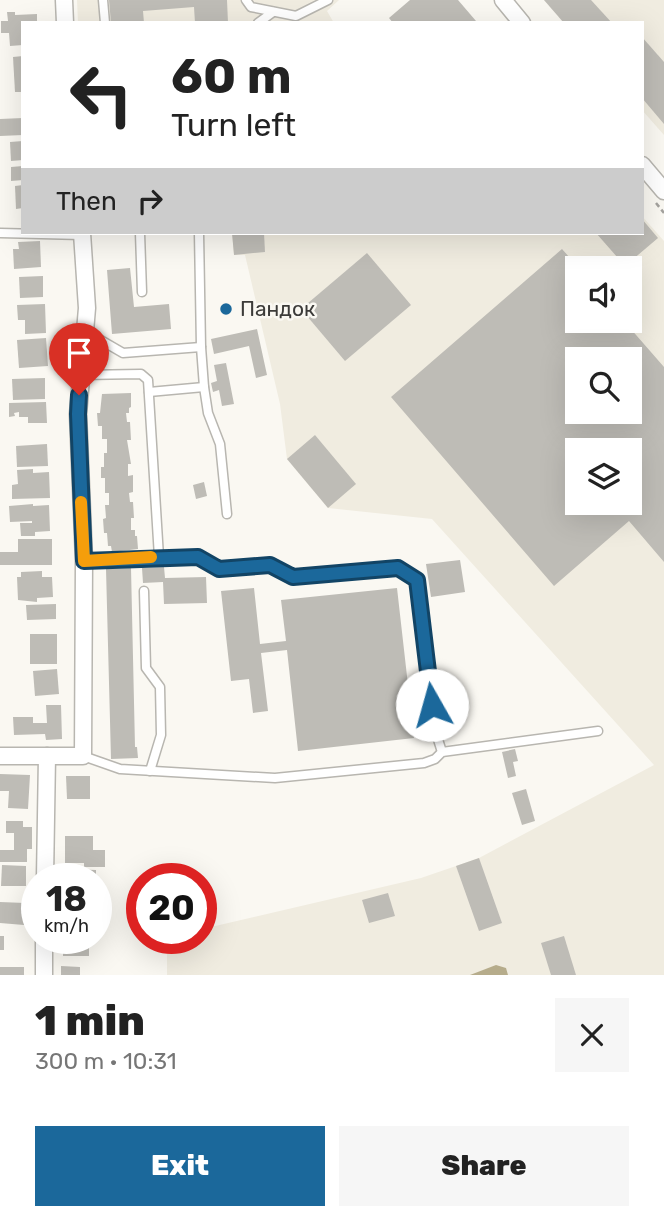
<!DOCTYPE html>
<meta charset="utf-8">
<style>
body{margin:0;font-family:Rubik,sans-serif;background:#f6f6f6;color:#222;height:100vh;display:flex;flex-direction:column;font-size:26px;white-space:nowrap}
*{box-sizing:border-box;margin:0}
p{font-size:23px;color:#767676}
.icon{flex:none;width:38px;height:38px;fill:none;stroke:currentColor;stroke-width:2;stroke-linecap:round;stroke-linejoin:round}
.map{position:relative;height:975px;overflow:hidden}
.panel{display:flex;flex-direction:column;background:#fff;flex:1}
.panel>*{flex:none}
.hud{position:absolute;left:21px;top:21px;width:623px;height:214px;border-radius:0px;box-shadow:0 7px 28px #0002;background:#fff;color:#222;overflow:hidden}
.tools{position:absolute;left:565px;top:256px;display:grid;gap:14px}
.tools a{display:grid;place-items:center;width:77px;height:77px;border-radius:0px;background:#fff;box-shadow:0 7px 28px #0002;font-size:35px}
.speed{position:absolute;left:21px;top:863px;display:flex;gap:14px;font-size:35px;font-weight:700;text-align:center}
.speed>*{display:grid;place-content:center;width:91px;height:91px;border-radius:50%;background:#fff;box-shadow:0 7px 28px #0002;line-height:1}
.speed small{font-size:18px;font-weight:400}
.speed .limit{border:10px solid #d22;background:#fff;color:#111}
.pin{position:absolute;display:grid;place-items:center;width:60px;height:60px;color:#fff;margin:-72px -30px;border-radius:50% 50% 50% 0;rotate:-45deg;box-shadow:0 0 7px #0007}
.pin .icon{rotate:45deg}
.me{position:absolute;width:77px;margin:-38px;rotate:353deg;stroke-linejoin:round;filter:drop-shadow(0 0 5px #0008)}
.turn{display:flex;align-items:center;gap:24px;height:147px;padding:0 35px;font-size:32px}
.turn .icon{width:91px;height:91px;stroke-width:2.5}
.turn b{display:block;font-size:49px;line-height:60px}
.then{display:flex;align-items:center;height:66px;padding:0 35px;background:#0003;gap:14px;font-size:26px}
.round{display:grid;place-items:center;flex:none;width:74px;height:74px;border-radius:0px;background:#f6f6f6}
.overview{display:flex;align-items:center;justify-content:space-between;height:119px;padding:0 35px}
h1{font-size:42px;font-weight:800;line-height:52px}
.button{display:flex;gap:14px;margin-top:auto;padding:14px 35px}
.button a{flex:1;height:80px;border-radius:0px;background:#1b689b;color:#fff;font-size:28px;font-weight:800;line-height:80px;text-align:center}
.button a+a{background:#f6f6f6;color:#222}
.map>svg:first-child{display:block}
</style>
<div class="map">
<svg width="664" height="975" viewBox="0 0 664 975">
<rect width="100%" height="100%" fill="#faf8f2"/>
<g fill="#f0ece0" fill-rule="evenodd">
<path d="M77,0h262l-12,11 7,12h-256z"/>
<path d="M544,0h120v135l-22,-25v-87h-78z"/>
<path d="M642,216l22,25v734h-497v-37h34v-11h10l210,-49 35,-12 23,-8 175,-93 -222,-246 -104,-11 -41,-49 -7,-55 -35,-149h-11l-2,-22h410zM578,268h52v52h-52zM578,359h52v52h-52zM578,450h52v52h-52z"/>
</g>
<path fill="#b6ac8b" d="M496,965l10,3 2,7h-38z"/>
<g fill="#bebcb6" fill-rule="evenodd">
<path d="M109,0h118l1,23h-33l-1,-16 -51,4 1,12h-33z"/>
<path d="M410,0h48l18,21 -83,2 -4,-5z"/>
<path d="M544,0h47l21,23h-48z"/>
<path d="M7,12h8v3l22,-1v9h-14v22l-13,1 -1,-13h-8v-12h7z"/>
<path d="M642,37l22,25v62l-22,-26z"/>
<path d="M23,56v36h-8l-2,-35z"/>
<path d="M23,118v17l-23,1v-17z"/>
<path d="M23,141v19l-12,1 -1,-19z"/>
<path d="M23,166v14l-12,1v-14z"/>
<path d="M23,185v23l-7,1 -1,-23z"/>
<path d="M642,219l16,19 -33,28 -29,-33h46z"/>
<path d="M232,233h32l1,19 -31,3z"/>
<path d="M40,241l1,26 -27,2 -1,-20h6l-1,-7z"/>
<path d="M562,249l16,18v53h45l41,47v195l-35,-41 -75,65 -163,-189zM578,359h52v52h-52zM578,450h52v52h-52z"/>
<path d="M367,253l44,52 -66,56 -44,-52z"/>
<path d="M130,268l4,39 35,-3 2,25 -59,5 -5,-64z"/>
<path d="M43,276v21l-23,1 -1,-21z"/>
<path d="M45,304l1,29 -21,1v-14h-7l-1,-15z"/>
<path d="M257,329l10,46 -11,3 -7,-32 -35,8 -3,-15z"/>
<path d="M46,338l2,28 -29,2 -2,-28z"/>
<path d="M226,363l8,41 -12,2 -3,-16 -6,2 -2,-9 6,-2 -3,-16z"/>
<path d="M45,378v21l-32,1 -1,-21z"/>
<path d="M131,393v14l-2,1v5h-3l1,9h3l1,18h-4l4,24h-3v12l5,-1v17l-4,1 1,9h3l1,16h-3v12h4v6h2l1,13 -26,3 -1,-6h-3l-1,-13h-3l-1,-14 3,-1 -1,-13h4v-12h-4v-15h-4v-11h3v-14h3v-14h-5v-13h-4l-1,-13h3l2,-19z"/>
<path d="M46,402l1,21h-19v-6h-9v-5l-5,1 1,3 -6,1v-14z"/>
<path d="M315,435l41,49 -28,24 -41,-49z"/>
<path d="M47,444l1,22 -31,1 -1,-21z"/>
<path d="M33,469v4l16,-1 1,26 -38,1v-14l6,-1 -1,-14z"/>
<path d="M204,482l3,14 -11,3 -3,-14z"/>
<path d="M33,504v2l16,-1 1,26 -15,1v4h-14l-1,-13h12v-2l-22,1 -1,-16z"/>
<path d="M18,539h34v26h-52v-13h18z"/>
<path d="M460,560l5,32 -34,5 -5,-33z"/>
<path d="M164,567l1,11 41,-1 1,26 -43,1 -1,-22 -20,1 -1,-15z"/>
<path d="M131,568l4,179h2l1,11 -27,1 -5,-190z"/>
<path d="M42,571v6h10l1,20 -16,1v4l-19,-2 -1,-23h4v-5z"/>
<path d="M254,588l6,56 26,-3 -5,-41 116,-12 17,150 -116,13 -11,-101 -26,3 7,58 -15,2 -4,-34 -18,2 -10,-90z"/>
<path d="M56,604v15l-29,1 -1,-15z"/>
<rect x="30" y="634" width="27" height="30"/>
<path d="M57,669l2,25 -24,2 -2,-25z"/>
<path d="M46,705h15l1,34 -16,1 -1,-6 -31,1 -1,-18h20v6h14z"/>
<path d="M515,749l3,12 -5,1 3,14 -8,2 -6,-26z"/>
<path d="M0,774l30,1 -2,34 -20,-1 1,-17h-9z"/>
<path d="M66,776h24v23h-23z"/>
<path d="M526,789l9,32 -13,4 -10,-32z"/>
<path d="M6,821h17v6h9v22h-5v13h-27v-12h14v-17h-8z"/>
<path d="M65,836h28v14h12v17h-21v-4h-19z"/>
<path d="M479,858l23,65 -23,8 -23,-65z"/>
<path d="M2,865l24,1v20h-25z"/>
<path d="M63,869l33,1v8h-33z"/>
<path d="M388,893l7,23 -26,7 -7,-23z"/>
<path d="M0,902l25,1 -1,22 -24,-2z"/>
<rect x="0" y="936" width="4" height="14"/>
<path d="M564,936l12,39h-25l-10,-32z"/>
<rect x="63" y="938" width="26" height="18"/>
<path d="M61,966l19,1v8h-19z"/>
<rect x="0" y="967" width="24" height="8"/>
</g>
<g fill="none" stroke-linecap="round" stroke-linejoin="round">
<defs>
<g id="lane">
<path d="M103,0l2,23"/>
<path d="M246,0l5,7 45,9 32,-16"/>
<path d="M258,23l15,-11"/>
<path d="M0,233l82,2"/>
<path d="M140,233l2,59"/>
<path d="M199,233l2,114 3,40 4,26 12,31 7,70"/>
<path d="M85,331l38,22 78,-6"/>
<path d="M81,375l60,-1 7,6 11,177"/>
<path d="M149,392l55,-5"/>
<path d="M84,561l114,-4 21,12 51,-4 23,12 105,-9 19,12 18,150 7,22"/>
<path d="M144,591l2,77 14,19 1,48 -11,36"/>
<path d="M83,756l37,13 155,9 149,-15 11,-4 7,-7 156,-21"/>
</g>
<g id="street">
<path d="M64,0l1,23"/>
<path d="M503,0l19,23"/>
<path d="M642,165l22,26"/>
<path d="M0,756h83l1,-195 -6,-147 9,-106 -5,-75"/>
<path d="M45,878l2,-122"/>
<path d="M44,975v-37"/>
</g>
</defs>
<use href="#lane" stroke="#b8b6b0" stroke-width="11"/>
<use href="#street" stroke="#b8b6b0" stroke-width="19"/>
<path stroke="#a4a29e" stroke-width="2.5" stroke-dasharray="5 3.5" stroke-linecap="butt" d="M656,203l8,10"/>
<use href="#lane" stroke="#fff" stroke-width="8"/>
<use href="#street" stroke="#fff" stroke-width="16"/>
</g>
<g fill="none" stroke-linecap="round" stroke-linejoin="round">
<defs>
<path id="route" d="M79,395l-1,19 6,147 114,-4 21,12 51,-4 23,12 105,-9 19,12 15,125"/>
</defs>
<use href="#route" stroke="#124465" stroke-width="18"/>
<use href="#route" stroke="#1b689b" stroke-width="12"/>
<path stroke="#f59e0b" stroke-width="12" d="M81,502l3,59 67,-4"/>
</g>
<circle fill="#1b689b" stroke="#faf8f2" stroke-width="2.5" cx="226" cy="309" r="7"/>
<g text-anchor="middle" stroke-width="5" stroke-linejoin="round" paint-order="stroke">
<g font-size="21" fill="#3c3b39" stroke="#faf8f2" text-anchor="start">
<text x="240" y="316">Пандок</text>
</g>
</g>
</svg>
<div class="tools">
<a><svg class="icon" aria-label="sound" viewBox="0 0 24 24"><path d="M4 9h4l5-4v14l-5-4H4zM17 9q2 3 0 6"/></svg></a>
<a><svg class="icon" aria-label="search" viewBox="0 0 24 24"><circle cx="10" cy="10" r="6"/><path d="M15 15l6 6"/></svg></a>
<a><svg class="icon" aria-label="layers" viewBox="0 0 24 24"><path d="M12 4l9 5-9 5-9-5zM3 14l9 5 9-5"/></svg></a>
</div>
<div class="speed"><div>18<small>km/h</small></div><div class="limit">20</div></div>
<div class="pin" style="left:79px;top:395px;background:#d93025"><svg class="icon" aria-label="arrive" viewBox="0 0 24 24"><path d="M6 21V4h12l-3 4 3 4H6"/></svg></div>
<svg class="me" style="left:432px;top:705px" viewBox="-20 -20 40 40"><circle r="19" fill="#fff"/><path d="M0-13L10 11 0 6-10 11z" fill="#1b689b"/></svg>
<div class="hud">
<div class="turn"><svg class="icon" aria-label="left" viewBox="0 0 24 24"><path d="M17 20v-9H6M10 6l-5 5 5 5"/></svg><div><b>60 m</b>Turn left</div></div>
<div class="then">Then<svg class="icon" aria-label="right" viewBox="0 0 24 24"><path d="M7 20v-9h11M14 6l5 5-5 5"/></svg></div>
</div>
</div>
<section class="panel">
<div class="overview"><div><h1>1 min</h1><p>300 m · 10:31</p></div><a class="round"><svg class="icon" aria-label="close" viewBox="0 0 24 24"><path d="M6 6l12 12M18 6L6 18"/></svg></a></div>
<div class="button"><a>Exit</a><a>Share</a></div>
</section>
